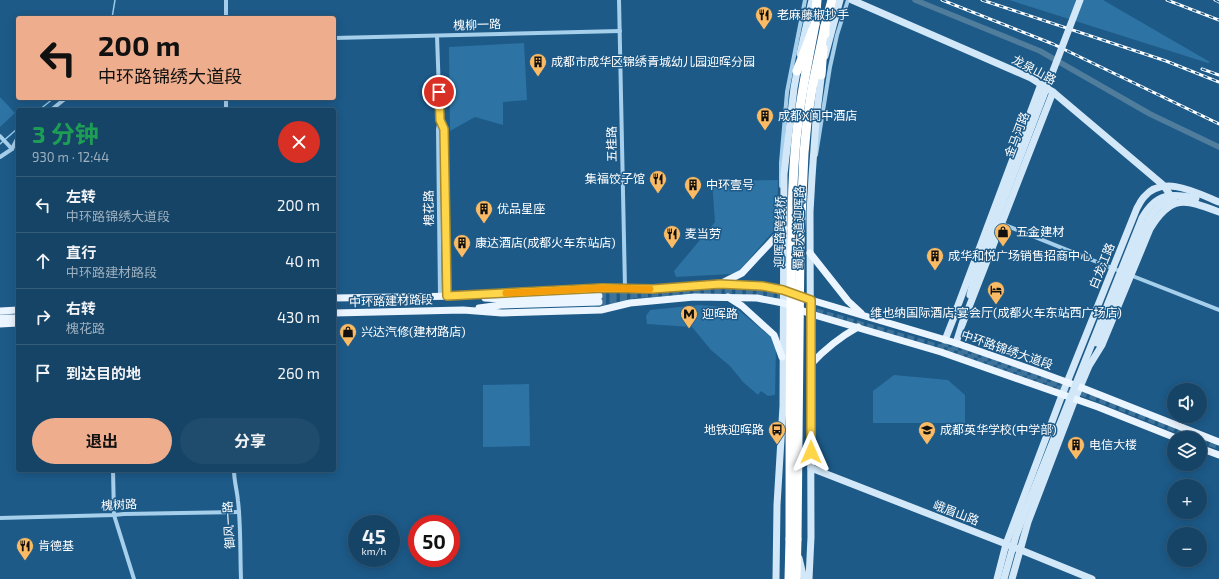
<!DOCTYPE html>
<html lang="zh">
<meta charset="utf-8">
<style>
body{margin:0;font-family:"Exo 2","Noto Sans SC",sans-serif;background:#1f4b6c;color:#f1f3f6;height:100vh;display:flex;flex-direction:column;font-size:15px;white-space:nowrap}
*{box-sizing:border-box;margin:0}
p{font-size:13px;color:#9eb0bf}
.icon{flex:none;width:22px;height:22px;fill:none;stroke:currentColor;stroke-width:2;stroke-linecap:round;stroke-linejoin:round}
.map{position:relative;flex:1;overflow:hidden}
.sheet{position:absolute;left:16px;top:108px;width:320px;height:364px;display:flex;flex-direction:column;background:#164466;border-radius:4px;box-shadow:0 2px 10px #0003,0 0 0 1px #355c7a}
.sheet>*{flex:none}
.guide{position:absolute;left:16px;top:16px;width:320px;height:84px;border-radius:4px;box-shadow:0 2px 10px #0003,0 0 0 1px #355c7a;background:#eead8d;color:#111;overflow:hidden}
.controls{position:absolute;left:1167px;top:383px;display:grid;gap:8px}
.controls a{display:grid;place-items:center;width:40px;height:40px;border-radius:50%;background:#164466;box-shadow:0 2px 10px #0003,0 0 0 1px #355c7a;font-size:20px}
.speed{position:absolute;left:348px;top:515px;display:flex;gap:8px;font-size:20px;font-weight:700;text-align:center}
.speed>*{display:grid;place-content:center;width:52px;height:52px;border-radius:50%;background:#164466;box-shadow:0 2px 10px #0003,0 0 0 1px #355c7a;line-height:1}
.speed small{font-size:10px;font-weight:400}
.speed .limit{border:6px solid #d22;background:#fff;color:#111}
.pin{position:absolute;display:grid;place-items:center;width:34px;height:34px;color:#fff;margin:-17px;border:2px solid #fff;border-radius:50%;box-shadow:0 1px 4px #0007}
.me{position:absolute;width:44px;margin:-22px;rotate:0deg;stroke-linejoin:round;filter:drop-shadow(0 0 3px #0008)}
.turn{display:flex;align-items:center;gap:14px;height:84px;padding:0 16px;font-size:18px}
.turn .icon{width:52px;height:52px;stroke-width:2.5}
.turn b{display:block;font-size:28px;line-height:34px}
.round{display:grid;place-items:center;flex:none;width:42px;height:42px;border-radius:21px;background:#1f4b6c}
.head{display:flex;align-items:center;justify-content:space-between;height:68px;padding:0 16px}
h1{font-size:24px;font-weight:700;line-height:30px;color:#1e9e55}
.action{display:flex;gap:8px;margin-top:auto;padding:8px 16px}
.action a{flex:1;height:46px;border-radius:24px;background:#eead8d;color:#111;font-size:16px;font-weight:700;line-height:46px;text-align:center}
.action a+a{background:#1f4b6c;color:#f1f3f6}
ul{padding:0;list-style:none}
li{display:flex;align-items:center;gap:12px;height:56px;padding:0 16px;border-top:1px solid #355c7a}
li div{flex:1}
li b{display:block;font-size:15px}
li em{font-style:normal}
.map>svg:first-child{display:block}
</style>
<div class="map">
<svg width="1219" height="579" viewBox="0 0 1219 579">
<rect width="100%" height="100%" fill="#1d5a88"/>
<g fill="#2d73a4">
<path d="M1009,0h94l107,62 -2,1z"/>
<path d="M524,43l3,57 -24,2v23l-28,-8 -25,14 -1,-84z"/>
<path d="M0,97l15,16 -15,14z"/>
<path d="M778,180l-1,47 -38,44 -8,3 -55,3 -2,-6 41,-49 -3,-41z"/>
<path d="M699,305l37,3 36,30 4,8 -1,49 -7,1 -7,-5 -3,4 -15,-13 -13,-16 -19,-16 -19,-23 -45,-3 -1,-8 4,-6z"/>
<path d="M894,375l54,5 17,15v28h-92v-32z"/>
<path d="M529,384l1,62 -47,1v-62z"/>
</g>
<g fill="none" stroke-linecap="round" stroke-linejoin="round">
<g stroke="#99cced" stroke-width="1.5">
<path d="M112,18l3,-18"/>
<path d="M39,110l15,-12"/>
<path d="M0,144l18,-16"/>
</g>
<path stroke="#517d9d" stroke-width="5.5" d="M915,0l125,51 110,63 69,33"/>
<g stroke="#3f739a" stroke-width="7" stroke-dasharray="7 3.5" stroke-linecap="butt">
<path d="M599,296l124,-5 26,1 30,4 36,9"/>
<path d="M599,302l34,-1"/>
<path d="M796,306l148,43 134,47"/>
<path d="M942,342l147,53 110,43"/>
<path d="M1200,439l19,7"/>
</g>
<g stroke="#a6cfeb" stroke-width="4">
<path d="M226,0v18"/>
<path d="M619,0l6,288"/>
<path d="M437,36l3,84 -2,9 2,167"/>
<path d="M334,38l286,-7"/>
<path d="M226,98v12"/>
<path d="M51,110l15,-12"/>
<path d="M440,121l4,8 3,167"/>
<path d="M0,136l12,13"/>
<path d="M816,155l14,-88 7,-32 11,-35"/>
<path d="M0,157l12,-8 6,-12"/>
<path d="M781,186v-23l6,-71 18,-92"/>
<path d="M1000,223l122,49"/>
<path d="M1130,275l89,35"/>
<path d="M113,470l1,45 20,64"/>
<path d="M234,470c0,11 3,20 4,31 3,26 2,52 3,78"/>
<path d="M0,518l114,-3 10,-1 115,-2"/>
</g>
<g stroke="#d2e8f8" stroke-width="7">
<path d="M852,0l179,78 22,14 110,93 11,15"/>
<path d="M800,54l12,-54"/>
<path d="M825,56l15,-56"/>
<path d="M970,295l4,-17"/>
<path d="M954,316l87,-232"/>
<path d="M962,325l91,-233"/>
<path d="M945,340l11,-28"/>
<path d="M956,343l7,-22"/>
<path d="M811,468l195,76 86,35"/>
<path d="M799,558l5,21"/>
<path d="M776,579l1,-74 6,-99 1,-232 10,-86 4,-22"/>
<path d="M809,579l2,-42 -1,-325 2,-35 4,-57 6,-50"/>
<path d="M997,579l9,-35 56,-149 75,-187c2,-3 4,-8 7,-11 19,-23 53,-4 75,5"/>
<path d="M1012,579l16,-57 47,-123 14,-33 13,-21 48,-116c21,-35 35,-30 69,-17"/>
</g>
<g stroke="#ebf5ff" stroke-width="7">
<path d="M810,253l38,48 13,12"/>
<path d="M722,283l20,-10 42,-45"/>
<path d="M728,297l14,9 32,29 8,22"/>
<path d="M334,298l128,-2 140,-8 51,1 67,-5 42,2 21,4 28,10 145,43 83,29 41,15 139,55"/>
<path d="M485,298l15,1 99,-3"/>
<path d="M479,308l22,-3 98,-3"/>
<path d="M0,311l18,-1"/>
<path d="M334,313l129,-3 39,3 99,-3 29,-7 64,-6 63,1 26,5 28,11 130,38 157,55 78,31"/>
<path d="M0,318h18"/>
<path d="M0,324l18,-1"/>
<path d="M810,365c14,-15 30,-28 48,-38"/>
<path d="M1200,448l19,7"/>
</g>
<g stroke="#fff" stroke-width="9">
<path d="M825,34v-8l7,-26"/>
<path d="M797,71l18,-47 2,-24"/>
<path d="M821,75l2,-27"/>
<path d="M789,579l1,-40"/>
<path d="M796,579l1,-40"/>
</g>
<defs>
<g id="rail">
<path d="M942,0l111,44 166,80"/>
<path d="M982,0l184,61 53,21"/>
<path d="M1167,0l52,20"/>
<path d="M1215,0l4,2"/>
<path d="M1202,69l17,6"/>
</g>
</defs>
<use href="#rail" stroke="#fff" stroke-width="3"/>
<use href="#rail" stroke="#1d5a88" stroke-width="1.5" stroke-dasharray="4.5" stroke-linecap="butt"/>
<g stroke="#d2e8f8" stroke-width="7">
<path d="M974,278l106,-278"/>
<path d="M1097,343l47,-114c6,-13 13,-25 28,-30"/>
<path d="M1004,579l12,-43 8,-22 118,-296c14,-25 28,-25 54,-20"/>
</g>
<g stroke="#fff" stroke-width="9">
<path d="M790,539c0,-83 0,-165 1,-248 1,-56 0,-113 7,-169 4,-33 11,-66 17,-98"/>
<path d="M797,539l3,-297 4,-89 3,-31 5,-34 13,-62"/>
</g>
</g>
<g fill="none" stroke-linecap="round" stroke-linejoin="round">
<defs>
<path id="route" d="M439,92l1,28 4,9 3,167 155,-8 51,1 67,-5 42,2 21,4 28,10v152"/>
</defs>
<use href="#route" stroke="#a68a30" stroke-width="10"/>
<use href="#route" stroke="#ffd54a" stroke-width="7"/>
<path stroke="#f59e0b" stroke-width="7" d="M506,293l96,-5 48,1"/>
</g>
<defs>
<symbol id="restaurant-pin" viewBox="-11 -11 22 30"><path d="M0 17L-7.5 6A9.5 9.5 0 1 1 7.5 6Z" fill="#fbbb64" stroke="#1d5a88"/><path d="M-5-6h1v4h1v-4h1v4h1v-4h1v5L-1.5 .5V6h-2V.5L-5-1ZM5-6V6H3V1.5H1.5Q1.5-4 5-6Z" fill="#111"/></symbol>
<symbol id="building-pin" viewBox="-11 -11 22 30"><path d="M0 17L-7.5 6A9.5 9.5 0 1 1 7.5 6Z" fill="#fbbb64" stroke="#1d5a88"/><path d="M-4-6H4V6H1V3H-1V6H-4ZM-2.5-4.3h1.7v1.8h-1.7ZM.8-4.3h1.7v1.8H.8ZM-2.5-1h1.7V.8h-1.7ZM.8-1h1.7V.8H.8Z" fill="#111"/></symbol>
<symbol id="shop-pin" viewBox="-11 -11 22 30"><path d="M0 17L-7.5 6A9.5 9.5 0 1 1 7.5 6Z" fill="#fbbb64" stroke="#1d5a88"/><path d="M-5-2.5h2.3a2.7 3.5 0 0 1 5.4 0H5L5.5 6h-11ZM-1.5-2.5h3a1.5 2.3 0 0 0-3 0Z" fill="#111"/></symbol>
<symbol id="hotel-pin" viewBox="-11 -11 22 30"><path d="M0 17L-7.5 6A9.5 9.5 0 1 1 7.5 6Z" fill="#fbbb64" stroke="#1d5a88"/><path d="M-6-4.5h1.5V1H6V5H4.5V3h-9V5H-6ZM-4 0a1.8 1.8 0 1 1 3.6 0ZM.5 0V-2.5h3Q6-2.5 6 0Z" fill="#111"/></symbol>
<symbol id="metro-pin" viewBox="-11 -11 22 30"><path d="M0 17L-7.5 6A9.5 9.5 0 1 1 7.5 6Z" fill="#fbbb64" stroke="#1d5a88"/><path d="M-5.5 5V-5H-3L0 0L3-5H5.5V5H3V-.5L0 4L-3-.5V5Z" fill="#111"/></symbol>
<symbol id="bus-pin" viewBox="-11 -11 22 30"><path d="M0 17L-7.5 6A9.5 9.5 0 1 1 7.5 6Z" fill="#fbbb64" stroke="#1d5a88"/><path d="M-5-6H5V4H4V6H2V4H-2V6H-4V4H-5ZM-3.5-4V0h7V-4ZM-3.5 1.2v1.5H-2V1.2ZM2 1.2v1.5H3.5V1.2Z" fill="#111"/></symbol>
<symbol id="school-pin" viewBox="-11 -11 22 30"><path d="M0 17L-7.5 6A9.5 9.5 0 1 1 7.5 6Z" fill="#fbbb64" stroke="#1d5a88"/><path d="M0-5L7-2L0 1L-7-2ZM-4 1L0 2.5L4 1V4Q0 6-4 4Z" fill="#111"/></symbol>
</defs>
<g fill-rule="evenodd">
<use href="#restaurant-pin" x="754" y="5" width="20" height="27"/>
<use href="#building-pin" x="528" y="52" width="20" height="27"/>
<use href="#building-pin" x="755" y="106" width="20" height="27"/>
<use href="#restaurant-pin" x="648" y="169" width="20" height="27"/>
<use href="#building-pin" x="683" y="175" width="20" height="27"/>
<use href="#building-pin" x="474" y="199" width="20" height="27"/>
<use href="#shop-pin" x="993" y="222" width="20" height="27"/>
<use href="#restaurant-pin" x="662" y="224" width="20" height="27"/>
<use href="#building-pin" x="452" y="233" width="20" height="27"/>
<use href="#building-pin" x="925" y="246" width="20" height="27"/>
<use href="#hotel-pin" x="986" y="280" width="20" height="27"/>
<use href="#metro-pin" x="679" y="304" width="20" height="27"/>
<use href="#shop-pin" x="338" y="322" width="20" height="27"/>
<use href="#bus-pin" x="767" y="420" width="20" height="27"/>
<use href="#school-pin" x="917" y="420" width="20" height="27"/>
<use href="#building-pin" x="1066" y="435" width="20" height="27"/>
<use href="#restaurant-pin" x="15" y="536" width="20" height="27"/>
</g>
<g text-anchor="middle" stroke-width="3" stroke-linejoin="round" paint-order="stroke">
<g font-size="12" fill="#fff" stroke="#1d5a88" text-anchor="start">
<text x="777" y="19">老麻藤椒抄手</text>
<text x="551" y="66">成都市成华区锦绣青城幼儿园迎晖分园</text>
<text x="778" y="120">成都X阆中酒店</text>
<text x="645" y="183" text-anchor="end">集福饺子馆</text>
<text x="706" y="189">中环壹号</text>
<text x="497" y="213">优品星座</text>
<text x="1016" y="236">五金建材</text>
<text x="685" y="238">麦当劳</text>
<text x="475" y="247">康达酒店(成都火车东站店)</text>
<text x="948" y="260">成华和悦广场销售招商中心</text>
<text x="996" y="317" text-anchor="middle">维也纳国际酒店·宴会厅(成都火车东站西广场店)</text>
<text x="702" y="318">迎晖路</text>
<text x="361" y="336">兴达汽修(建材路店)</text>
<text x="764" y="434" text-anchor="end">地铁迎晖路</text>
<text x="940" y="434">成都英华学校(中学部)</text>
<text x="1089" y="449">电信大楼</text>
<text x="38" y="550">肯德基</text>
</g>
<g font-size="12" fill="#fff" stroke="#1d5a88">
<text transform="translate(477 25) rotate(-2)" y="4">槐柳一路</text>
<text transform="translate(1034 70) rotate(28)" y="4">龙泉山路</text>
<text transform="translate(1017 135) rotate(-69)" y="4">金马河路</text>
<text transform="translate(612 144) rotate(-91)" y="4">五桂路</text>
<text transform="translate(429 208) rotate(-91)" y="4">槐花路</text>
<text transform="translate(799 228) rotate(-89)" y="4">蜀都大道迎晖路</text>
<text transform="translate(780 232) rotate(-89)" y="4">迎晖路跨线桥</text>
<text transform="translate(1102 266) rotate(-68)" y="4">白龙江路</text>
<text transform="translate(391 301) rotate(-2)" y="4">中环路建材路段</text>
<text transform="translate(1007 350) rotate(19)" y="4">中环路锦绣大道段</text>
<text transform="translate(119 505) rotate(-3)" y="4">槐树路</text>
<text transform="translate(956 513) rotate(21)" y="4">峨眉山路</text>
<text transform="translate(229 525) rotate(-93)" y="4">御风一路</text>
</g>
</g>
</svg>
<div class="controls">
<a><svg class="icon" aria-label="sound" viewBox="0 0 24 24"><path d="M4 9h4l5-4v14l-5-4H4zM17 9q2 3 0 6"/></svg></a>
<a><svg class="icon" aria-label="layers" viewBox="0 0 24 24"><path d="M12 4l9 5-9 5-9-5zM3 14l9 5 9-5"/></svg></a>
<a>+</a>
<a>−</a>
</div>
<div class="speed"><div>45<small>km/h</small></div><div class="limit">50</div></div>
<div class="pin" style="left:439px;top:92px;background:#d93025"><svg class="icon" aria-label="arrive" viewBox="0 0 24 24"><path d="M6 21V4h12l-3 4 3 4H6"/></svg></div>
<svg class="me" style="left:811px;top:452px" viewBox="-20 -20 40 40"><path d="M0-17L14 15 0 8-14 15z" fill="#ffd54a" stroke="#fff" stroke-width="4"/></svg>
<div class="guide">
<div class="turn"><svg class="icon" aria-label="left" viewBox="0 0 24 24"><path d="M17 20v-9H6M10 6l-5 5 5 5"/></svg><div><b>200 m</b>中环路锦绣大道段</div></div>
</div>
<section class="sheet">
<div class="head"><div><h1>3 分钟</h1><p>930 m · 12:44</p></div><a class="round" style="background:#d93025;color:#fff"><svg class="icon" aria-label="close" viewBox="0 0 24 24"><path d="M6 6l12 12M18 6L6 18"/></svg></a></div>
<ul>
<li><svg class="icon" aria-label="left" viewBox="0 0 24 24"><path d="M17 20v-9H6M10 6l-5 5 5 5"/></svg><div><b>左转</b><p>中环路锦绣大道段</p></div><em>200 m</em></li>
<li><svg class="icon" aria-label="ahead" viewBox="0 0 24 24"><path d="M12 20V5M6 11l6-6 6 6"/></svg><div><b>直行</b><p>中环路建材路段</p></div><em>40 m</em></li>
<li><svg class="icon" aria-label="right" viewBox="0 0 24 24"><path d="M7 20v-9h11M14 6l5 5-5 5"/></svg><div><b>右转</b><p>槐花路</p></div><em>430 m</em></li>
<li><svg class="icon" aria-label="arrive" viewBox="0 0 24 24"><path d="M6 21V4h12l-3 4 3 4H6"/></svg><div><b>到达目的地</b></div><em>260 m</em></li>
</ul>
<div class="action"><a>退出</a><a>分享</a></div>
</section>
</div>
